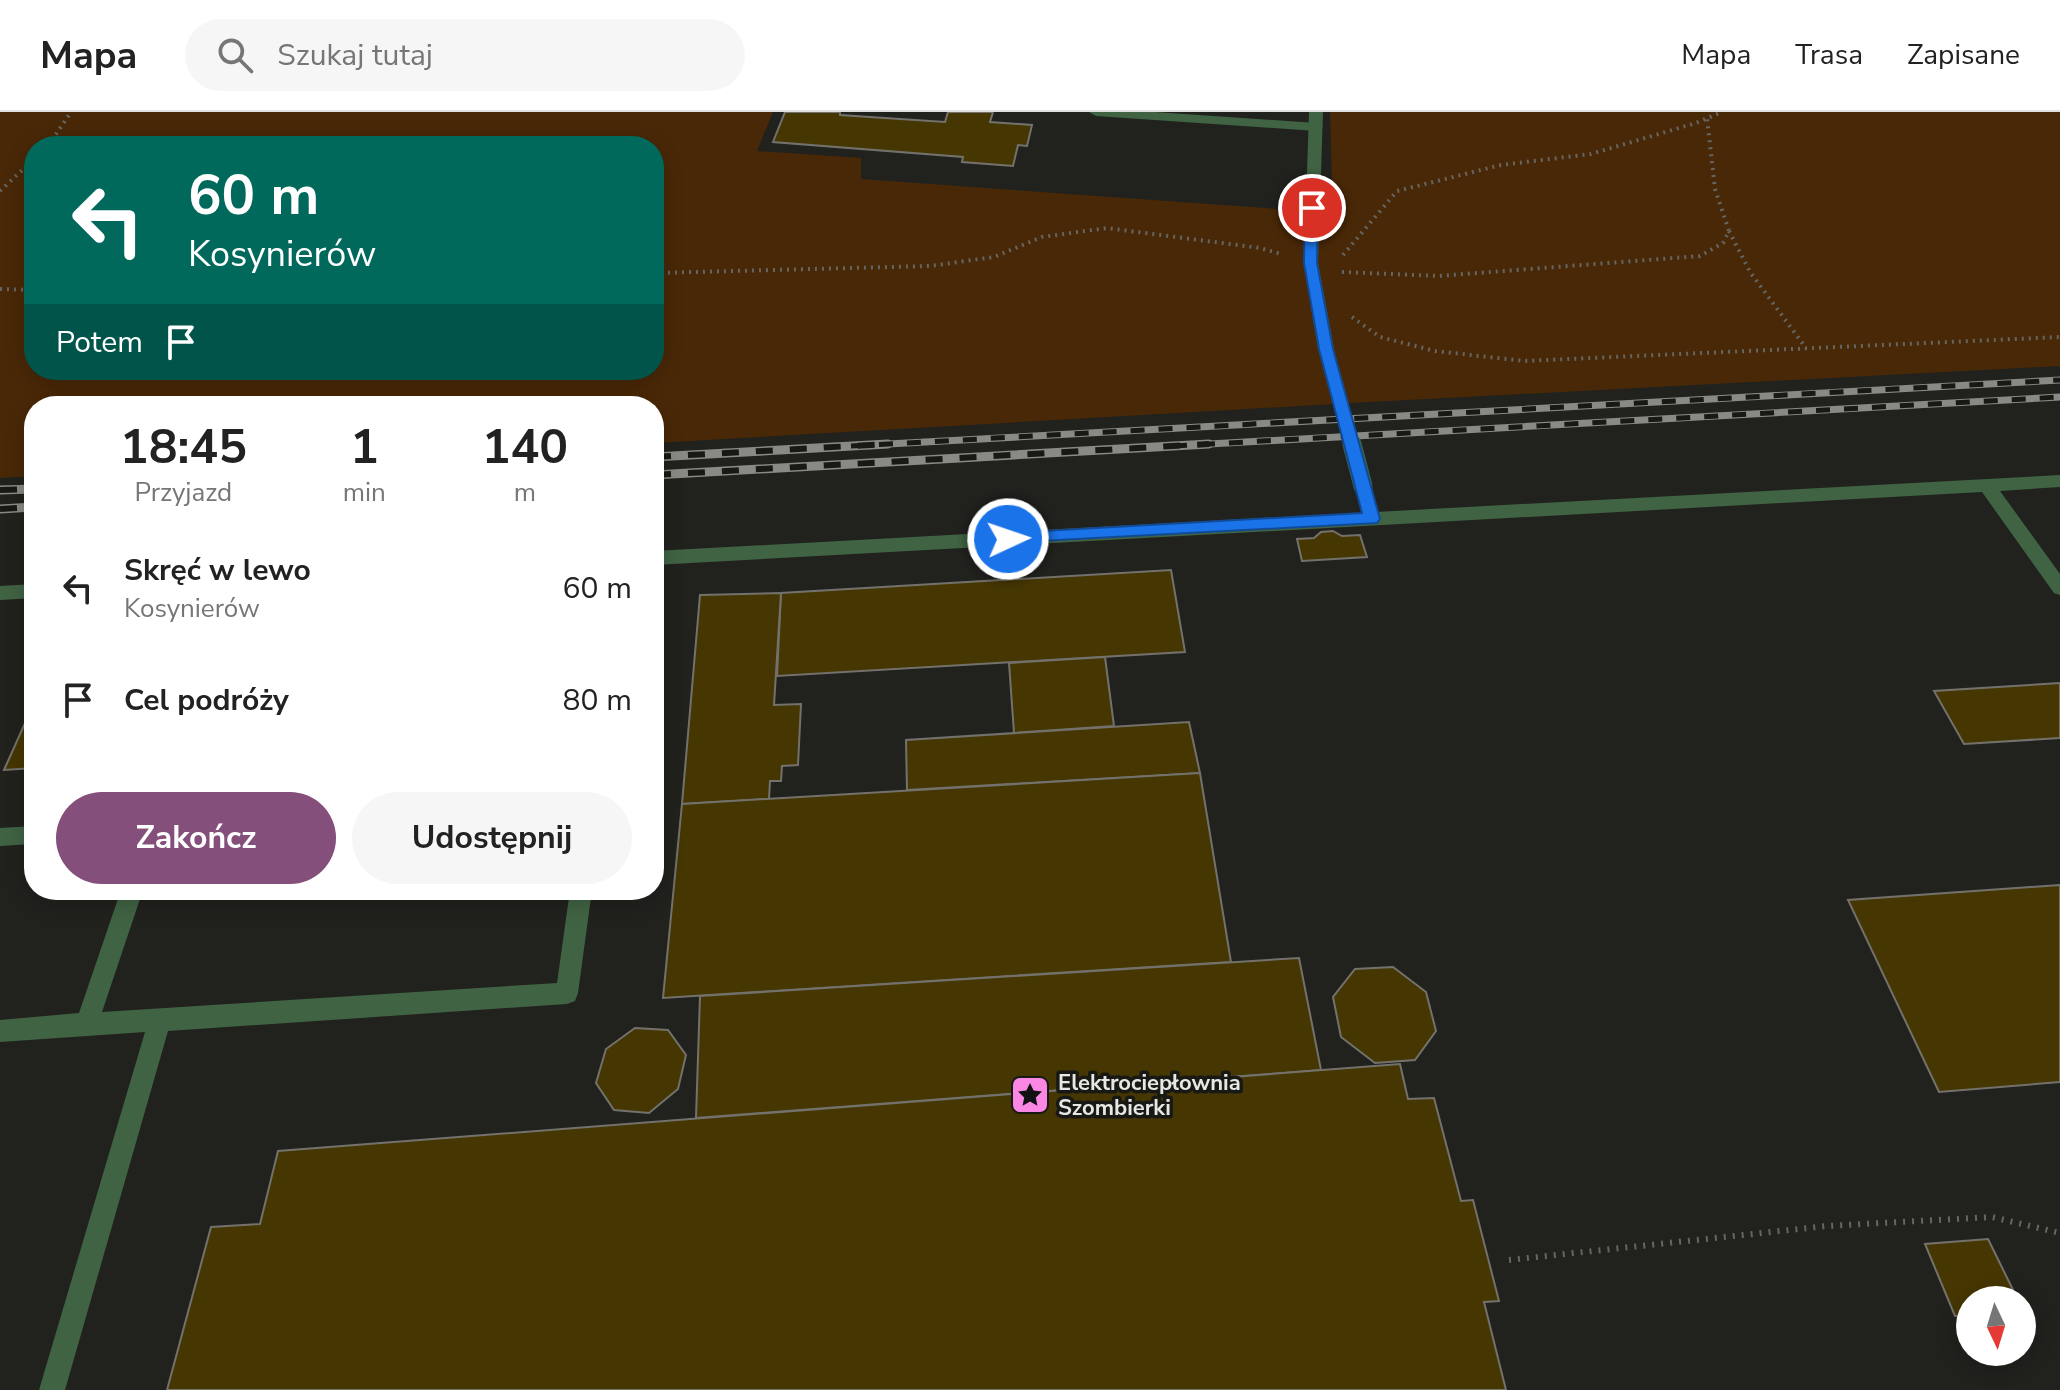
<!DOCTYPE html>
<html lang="pl">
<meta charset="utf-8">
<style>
body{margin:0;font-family:"Nunito Sans",sans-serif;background:#f6f6f6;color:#222;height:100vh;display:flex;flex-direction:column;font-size:30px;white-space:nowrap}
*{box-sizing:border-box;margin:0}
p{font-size:26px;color:#767676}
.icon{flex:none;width:44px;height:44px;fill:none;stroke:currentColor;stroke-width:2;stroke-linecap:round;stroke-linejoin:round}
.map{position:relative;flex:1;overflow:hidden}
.drawer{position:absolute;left:24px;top:284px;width:640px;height:504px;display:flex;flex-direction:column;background:#fff;border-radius:32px;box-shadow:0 4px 20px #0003}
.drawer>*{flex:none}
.hud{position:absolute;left:24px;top:24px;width:640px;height:244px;border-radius:32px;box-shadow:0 4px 20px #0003;background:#00695c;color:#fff;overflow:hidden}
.needle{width:52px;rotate:176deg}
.buttons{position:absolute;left:1956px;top:1174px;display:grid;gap:16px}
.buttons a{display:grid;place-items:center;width:80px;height:80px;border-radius:50%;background:#fff;box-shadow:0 4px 20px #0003;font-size:40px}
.pin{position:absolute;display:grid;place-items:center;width:68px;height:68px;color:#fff;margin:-34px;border:4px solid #fff;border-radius:50%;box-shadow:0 2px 8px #0007}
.me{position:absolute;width:88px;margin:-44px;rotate:87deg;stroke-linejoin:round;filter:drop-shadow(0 0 6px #0008)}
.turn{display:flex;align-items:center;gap:28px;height:168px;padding:0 32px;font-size:36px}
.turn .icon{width:104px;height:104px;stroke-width:2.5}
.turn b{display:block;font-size:56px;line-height:68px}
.then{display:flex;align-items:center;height:76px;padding:0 32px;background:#0003;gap:16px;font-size:30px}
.eta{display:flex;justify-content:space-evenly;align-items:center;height:136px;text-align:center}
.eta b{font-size:48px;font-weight:700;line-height:56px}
.primary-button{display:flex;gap:16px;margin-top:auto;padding:16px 32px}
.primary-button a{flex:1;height:92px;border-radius:48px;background:#844f7a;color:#fff;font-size:32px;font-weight:700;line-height:92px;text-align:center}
.primary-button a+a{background:#f6f6f6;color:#222}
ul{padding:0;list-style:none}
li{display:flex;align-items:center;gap:24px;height:112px;padding:0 32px}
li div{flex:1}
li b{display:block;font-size:30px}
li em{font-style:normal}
header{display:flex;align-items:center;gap:48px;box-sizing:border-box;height:112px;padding:0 40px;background:#fff;border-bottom:2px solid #e0e0e0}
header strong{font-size:38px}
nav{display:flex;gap:44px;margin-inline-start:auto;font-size:28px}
.search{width:560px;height:72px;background:#f6f6f6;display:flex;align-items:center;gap:20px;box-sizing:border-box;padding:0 28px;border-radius:44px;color:#767676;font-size:30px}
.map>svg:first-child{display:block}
</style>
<header>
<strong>Mapa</strong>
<div class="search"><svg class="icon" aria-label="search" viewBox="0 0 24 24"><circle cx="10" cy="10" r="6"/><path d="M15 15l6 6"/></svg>Szukaj tutaj</div>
<nav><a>Mapa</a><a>Trasa</a><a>Zapisane</a></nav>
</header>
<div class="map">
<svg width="2060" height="1278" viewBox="0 0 2060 1278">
<rect width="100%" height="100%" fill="#21221e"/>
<path fill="#492807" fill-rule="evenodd" d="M0,0h773l-16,39 104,7v21l472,34 -3,-101h730v254l-690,36 -716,41v-37h-620v70l-34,2zM34,34h620v224h-620z"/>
<g fill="#463602" stroke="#73716c" stroke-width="2">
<path d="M785,0h55v3l105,7 3,-10h45l-3,10 42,3 -5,21 -9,-1 -5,21 -51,-4 1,-5 -190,-15z"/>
<path d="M1333,419l9,5 18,-1 7,22 -65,4 -5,-22 17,-1 7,-6z"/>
<path d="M1171,458l14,82 -408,24 4,-83z"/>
<path d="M781,481l-7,112 27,-1 -3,61 -16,1 -1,15h-11l-1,18 -87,5 18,-209z"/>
<path d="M1105,545l9,69 -100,7 -5,-70z"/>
<path d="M2060,571v55l-96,6 -30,-53z"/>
<path d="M34,591v65l-30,2z"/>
<path d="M1189,610l11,51 -293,17 -1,-50z"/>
<path d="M1200,661l31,189 -568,36 19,-194z"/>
<path d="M2060,773v197l-121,10 -91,-192z"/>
<path d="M1299,846l22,112 -625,48 4,-122z"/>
<path d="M1393,855l33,25 10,39 -21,29 -40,3 -34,-26 -8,-40 22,-28z"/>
<path d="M635,916l33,2 18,25 -8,34 -29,24 -35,-3 -18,-27 10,-34z"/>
<path d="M1400,952l8,35 26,-1 27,103 12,-1 26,101 -15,1 22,88h-1339l44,-163 49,-3 18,-73z"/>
<path d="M1988,1127l30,61h-48v15l-15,1 -30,-72z"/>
</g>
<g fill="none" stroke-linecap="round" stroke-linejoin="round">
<g stroke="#656562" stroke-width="4" stroke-dasharray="2 5" stroke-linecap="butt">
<path d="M48,34l23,-34"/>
<path d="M0,79l34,-32"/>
<path d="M1729,119l21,41 56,76"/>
<path d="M1343,143l54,-64 104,-26 90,-11 105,-31 26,-11"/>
<path d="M1342,160l96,4 262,-20 23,-13 6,-12 -14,-42 -8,-71"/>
<path d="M654,161l276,-7 64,-9 48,-20 65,-9 153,20 21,6"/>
<path d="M0,177l34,1"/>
<path d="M1352,205l28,20 55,14 89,10 536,-24"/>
</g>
<path stroke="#656562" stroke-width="6" stroke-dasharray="2 7" stroke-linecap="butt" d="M1509,1148l318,-34 165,-9 68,16"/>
<g fill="#406343" fill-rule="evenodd">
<path d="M1089,0h66l161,11 7,4 -7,4 -220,-15z"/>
<path d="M2060,363v12l-60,4 60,83v21l-6,-2 -72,-101 -1328,73v-14z"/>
<path d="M34,472v14l-34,2v-14z"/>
<path d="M34,714v18l-34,2v-18z"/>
<path d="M121,778h22l-41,122 455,-29 13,-93h22l-14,103 -3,8 -8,3 -399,27 -103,359h-26l106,-358 -145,10v-22l79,-7z"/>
</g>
<path fill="#406343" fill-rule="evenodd" d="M1309,0h14l-5,151 16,86 -8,5 -8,-5 -14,-86z"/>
<defs>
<g id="rail-far1">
<path d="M851,334l1209,-66"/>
<path d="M1173,334l887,-49"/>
</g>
<g id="rail">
<path d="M654,345l234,-13"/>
<path d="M654,363l555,-31"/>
<path d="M0,378l34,-1"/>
<path d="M0,397l34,-2"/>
</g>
</defs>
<use href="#rail-far1" stroke="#898a86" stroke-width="7"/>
<use href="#rail" stroke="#898a86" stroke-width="9"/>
<use href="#rail-far1" stroke="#181915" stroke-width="5" stroke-dasharray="14" stroke-linecap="butt"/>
<use href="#rail" stroke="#181915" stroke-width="6" stroke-dasharray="17" stroke-linecap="butt"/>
<path stroke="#406343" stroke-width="15" d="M1326,237l26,97"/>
<path stroke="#406343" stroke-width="19" d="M1352,332l11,42"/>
</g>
<path fill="#1a73e8" stroke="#114b97" stroke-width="2" d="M1312,92l6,4 -1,55 16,86 47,170 -3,4 -375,20v-9l6,-1 354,-20 -43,-164 -15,-86 1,-55z"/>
<defs>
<symbol id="sight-square" viewBox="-11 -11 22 22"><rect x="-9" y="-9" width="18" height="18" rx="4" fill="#fb87e5" stroke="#181915"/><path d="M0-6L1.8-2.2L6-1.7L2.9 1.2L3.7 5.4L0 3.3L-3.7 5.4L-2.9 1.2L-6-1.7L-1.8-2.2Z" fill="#111"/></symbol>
</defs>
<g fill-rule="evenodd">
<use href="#sight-square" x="1008" y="961" width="44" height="44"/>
</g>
<g text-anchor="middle" stroke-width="7" stroke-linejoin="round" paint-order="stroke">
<g font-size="22" font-weight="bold" fill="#e7e7e4" stroke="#181915" text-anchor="start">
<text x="1058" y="978">Elektrociepłownia<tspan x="1058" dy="25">Szombierki</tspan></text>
</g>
</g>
</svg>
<div class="buttons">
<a><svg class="needle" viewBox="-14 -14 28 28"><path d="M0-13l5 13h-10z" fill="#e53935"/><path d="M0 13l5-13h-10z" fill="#767676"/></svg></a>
</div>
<div class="pin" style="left:1312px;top:96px;background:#d93025"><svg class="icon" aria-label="arrive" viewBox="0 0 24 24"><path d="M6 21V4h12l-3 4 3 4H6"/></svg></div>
<svg class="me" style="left:1008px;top:427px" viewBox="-20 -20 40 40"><circle r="17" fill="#1a73e8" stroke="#fff" stroke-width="3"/><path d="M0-11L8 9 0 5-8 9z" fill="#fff"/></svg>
<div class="hud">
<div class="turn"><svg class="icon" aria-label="left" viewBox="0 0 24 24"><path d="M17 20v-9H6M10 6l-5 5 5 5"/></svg><div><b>60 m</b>Kosynierów</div></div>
<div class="then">Potem<svg class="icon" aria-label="arrive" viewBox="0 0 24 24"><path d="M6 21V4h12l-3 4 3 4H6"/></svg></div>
</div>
<section class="drawer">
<div class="eta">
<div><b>18:45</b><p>Przyjazd</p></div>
<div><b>1</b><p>min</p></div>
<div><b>140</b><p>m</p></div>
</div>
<ul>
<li><svg class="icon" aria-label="left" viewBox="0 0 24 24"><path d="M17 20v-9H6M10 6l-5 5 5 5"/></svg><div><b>Skręć w lewo</b><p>Kosynierów</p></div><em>60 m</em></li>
<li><svg class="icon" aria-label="arrive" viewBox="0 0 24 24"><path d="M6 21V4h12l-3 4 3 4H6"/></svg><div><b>Cel podróży</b></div><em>80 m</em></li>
</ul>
<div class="primary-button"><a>Zakończ</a><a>Udostępnij</a></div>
</section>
</div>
